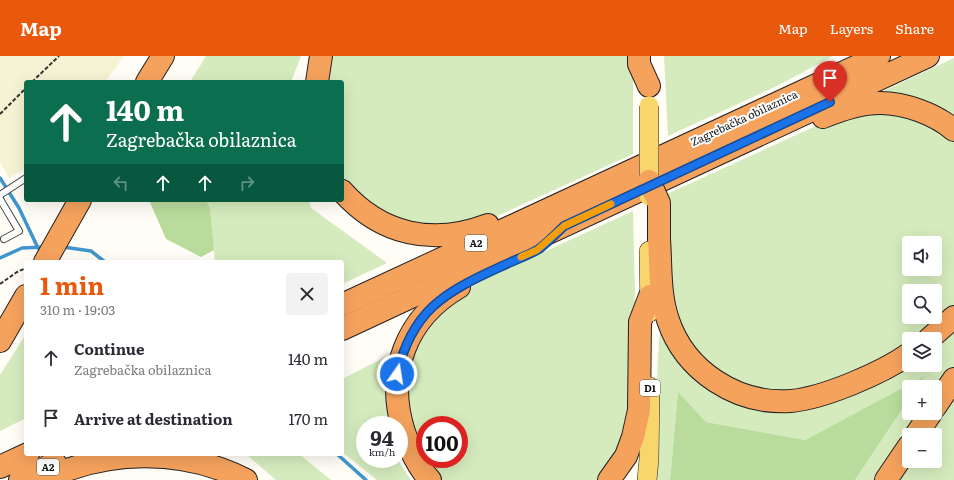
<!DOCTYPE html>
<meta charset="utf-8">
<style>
body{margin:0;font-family:Literata,serif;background:#f2f2f3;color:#2b2b33;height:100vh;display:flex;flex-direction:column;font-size:15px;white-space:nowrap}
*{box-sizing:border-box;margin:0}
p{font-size:13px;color:#7c7c81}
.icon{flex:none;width:22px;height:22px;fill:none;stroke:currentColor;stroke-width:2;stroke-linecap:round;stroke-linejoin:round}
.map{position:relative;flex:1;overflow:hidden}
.details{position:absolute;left:24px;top:204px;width:320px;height:196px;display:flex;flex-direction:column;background:#fff;border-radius:4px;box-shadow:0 4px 16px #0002}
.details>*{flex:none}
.hud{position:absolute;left:24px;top:24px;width:320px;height:122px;border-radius:4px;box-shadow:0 4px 16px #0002;background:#0b6e4f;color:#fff;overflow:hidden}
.fabs{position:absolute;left:902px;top:180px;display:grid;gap:8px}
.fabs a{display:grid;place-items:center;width:40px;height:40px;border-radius:4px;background:#fff;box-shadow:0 4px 16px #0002;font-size:20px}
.speed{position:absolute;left:356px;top:360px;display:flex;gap:8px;font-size:20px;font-weight:700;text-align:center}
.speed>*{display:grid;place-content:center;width:52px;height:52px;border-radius:50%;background:#fff;box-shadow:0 4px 16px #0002;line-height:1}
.speed small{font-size:10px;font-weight:400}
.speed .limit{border:6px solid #d22;background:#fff;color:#111}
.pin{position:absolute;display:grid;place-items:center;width:34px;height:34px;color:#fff;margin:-41px -17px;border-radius:50% 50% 50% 0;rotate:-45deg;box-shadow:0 0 4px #0007}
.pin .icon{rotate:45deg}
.me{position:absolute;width:44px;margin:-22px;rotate:13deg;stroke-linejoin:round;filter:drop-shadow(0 0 3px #0008)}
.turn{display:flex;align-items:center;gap:14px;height:84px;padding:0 16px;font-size:18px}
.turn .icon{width:52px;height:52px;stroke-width:2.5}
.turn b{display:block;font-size:28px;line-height:34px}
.lanes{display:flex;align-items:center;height:38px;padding:0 16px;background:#0003;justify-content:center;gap:20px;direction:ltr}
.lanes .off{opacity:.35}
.round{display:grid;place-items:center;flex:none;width:42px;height:42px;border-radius:4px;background:#f2f2f3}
.overview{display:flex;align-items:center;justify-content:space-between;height:68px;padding:0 16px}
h1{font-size:24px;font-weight:700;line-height:30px;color:#ea580c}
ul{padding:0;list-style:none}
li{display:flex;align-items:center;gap:12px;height:60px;padding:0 16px}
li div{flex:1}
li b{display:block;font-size:15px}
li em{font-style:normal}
header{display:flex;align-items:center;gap:24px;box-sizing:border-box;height:56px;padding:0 20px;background:#ea580c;color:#fff}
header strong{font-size:19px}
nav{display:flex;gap:22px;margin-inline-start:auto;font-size:14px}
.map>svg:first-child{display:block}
</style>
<header>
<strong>Map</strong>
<nav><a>Map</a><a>Layers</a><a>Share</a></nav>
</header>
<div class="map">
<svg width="954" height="424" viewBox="0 0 954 424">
<rect width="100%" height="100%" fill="#fffdf5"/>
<path fill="#f6f3d4" d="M0,0h124l-19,26h-79v86l-17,10 -9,-16z"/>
<g fill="#d5ebbd" fill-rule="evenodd">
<path d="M206,0h95l-10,26h-101z"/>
<path d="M331,0h302v98l-149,68 -25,5 -51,-2 -48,-24 -18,-23v-96h-16z"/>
<path d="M664,0h169l-54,29 -111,51z"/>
<path d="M954,2v64l-77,-28z"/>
<path d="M896,56l31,10 27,18v169l-36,30h-9v6l-80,39 -49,9 -48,-10 -43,-35 -20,-52 -3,-45 1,-57 162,-74 34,-7zM909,187h26v26h-26zM909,235h26v26h-26z"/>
<path d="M206,144h103l2,8 76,55 -45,21v-22h-127l-5,-54z"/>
<path d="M633,155l3,119 -2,62 -13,54 -22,34h-158l-16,-21h34v-34h-34v34l-18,-42v-45l17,-46 32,-30 31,-18z"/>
<path d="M661,266l95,84 153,-41h26v-21l19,-17v40l-19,28v-8h-18l7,-10 -119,63 -99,-18 -28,-29 -8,87h-15c2,-52 0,-106 6,-158z"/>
<path d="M26,278v84l-26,13v-56z"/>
<path d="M393,297l-3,72h-25v34h32l14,21h-34l-35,-28v-73z"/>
<path d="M954,337v87h-58l13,-19h26v-26h-10z"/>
<path d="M909,343v14h14l-45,67h-23z"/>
<path d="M246,398h53l32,26h-55z"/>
</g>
<g fill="#b9dc9c">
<path d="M132,144h74l4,8 4,42 -13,7 -35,-18 -17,-39z"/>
<path d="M925,320l-8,11h-8v12l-54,81h-185l8,-88 28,30 99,18z"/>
</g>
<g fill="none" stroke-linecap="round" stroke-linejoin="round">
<g stroke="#3f96cf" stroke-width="3.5">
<path d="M0,122l19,30 19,40"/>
<path d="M63,191l28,4 14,11"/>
<path d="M0,202l22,-10 23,-1"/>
<path d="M337,398l29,26"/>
</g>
<defs>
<g id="lane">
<path d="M0,139l26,-17"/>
<path d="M0,143l19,32 -15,8"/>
</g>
<g id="primary">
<path d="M649,195l1,61"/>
<path d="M647,424l2,-21 1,-72"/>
</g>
<g id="highway">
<path d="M639,0v8l10,22"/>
<path d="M147,26l16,-26"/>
<path d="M317,26l4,-26"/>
<path d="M823,61c17,-7 39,-14 57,-14 25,0 55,11 74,27"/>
<path d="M342,135c39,44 91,55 146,34"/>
<path d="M659,183c2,27 0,55 9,81 17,51 69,85 123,81 33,-3 91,-28 118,-47"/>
<path d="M45,206l35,-62"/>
<path d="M342,249l537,-249"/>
<path d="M342,273l586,-273"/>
<path d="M929,283l25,-22"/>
<path d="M0,285l26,-45"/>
<path d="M935,351l19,-28"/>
<path d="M916,379l15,-22"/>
<path d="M0,411l28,-13"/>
<path d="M20,424l35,-17"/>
<path d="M43,424c64,-31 139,-32 203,0"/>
<path d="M430,424c-13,-14 -20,-31 -26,-48 -19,-60 2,-114 55,-145"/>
<path d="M609,424l17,-24 7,-19 6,-27 1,-88 10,-26"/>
<path d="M886,424l23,-34"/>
</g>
</defs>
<use href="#lane" stroke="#444" stroke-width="8"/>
<use href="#primary" stroke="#222" stroke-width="20"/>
<use href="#highway" stroke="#222" stroke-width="24"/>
<g stroke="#333" stroke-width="2" stroke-dasharray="4 2" stroke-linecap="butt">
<path d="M32,26l27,-26"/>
<path d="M0,58l26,-26"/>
<path d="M0,228l17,-12 9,-4"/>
</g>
<use href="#lane" stroke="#fff" stroke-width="6"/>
<use href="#primary" stroke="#f9d66b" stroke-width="19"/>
<use href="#highway" stroke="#f5a25d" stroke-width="22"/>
<defs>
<path id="primary-bridge" d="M649,50v90"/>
<path id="highway-bridge" d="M649,125l10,22v36"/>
</defs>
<use href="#primary-bridge" stroke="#222" stroke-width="20" stroke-linecap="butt"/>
<use href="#highway-bridge" stroke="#222" stroke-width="24" stroke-linecap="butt"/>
<use href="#primary-bridge" stroke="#f9d66b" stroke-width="19"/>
<use href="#highway-bridge" stroke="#f5a25d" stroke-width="22"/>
</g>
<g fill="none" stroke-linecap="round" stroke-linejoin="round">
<defs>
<path id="route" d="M397,318c15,-63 46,-81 103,-107 12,-6 27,-11 39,-18 9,-7 17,-15 25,-23l266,-124"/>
</defs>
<use href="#route" stroke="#114b97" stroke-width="10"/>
<use href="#route" stroke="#1a73e8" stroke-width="7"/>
<path stroke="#f59e0b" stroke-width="7" d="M521,201l16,-7 27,-24 47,-22"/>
</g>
<g text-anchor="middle" stroke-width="4" stroke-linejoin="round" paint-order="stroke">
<g fill="#fff" stroke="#585858" stroke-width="1">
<rect x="465" y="179" width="22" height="16" rx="3"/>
<rect x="640" y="324" width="20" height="16" rx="3"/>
<rect x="37" y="403" width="22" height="16" rx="3"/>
</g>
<g font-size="10" font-weight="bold" fill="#111">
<text x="476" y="191">A2</text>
<text x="650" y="336">D1</text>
<text x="48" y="415">A2</text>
</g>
<g font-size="11" fill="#111" stroke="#fff">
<text transform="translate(744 62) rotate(-25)" y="4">Zagrebačka obilaznica</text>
</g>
</g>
</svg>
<div class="fabs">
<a><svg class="icon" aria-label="sound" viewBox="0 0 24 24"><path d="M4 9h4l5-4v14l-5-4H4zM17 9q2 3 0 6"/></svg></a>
<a><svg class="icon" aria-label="search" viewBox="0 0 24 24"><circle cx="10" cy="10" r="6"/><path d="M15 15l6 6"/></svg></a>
<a><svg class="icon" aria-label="layers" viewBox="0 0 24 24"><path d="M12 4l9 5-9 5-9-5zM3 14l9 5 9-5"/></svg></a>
<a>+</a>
<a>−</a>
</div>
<div class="speed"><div>94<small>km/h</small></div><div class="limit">100</div></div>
<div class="pin" style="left:830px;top:46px;background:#d93025"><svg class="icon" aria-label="arrive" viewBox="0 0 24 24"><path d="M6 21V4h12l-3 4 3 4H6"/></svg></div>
<svg class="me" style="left:397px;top:318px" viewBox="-20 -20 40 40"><circle r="17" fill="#1a73e8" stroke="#fff" stroke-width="3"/><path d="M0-11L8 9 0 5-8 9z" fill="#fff"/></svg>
<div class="hud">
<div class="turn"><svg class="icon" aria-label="ahead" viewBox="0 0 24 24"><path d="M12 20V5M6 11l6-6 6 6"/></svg><div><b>140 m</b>Zagrebačka obilaznica</div></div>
<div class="lanes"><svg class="icon off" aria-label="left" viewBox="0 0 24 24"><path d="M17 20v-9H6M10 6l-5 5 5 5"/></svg><svg class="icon" aria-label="ahead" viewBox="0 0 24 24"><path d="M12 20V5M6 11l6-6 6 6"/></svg><svg class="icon" aria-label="ahead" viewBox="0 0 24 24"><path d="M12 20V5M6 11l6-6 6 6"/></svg><svg class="icon off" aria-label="right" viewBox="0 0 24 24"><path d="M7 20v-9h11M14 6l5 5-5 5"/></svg></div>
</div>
<section class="details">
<div class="overview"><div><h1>1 min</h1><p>310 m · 19:03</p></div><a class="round"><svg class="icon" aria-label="close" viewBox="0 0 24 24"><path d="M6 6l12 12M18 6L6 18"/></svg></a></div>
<ul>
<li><svg class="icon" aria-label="ahead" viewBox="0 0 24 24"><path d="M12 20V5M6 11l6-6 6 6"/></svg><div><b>Continue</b><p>Zagrebačka obilaznica</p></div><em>140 m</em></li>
<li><svg class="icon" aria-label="arrive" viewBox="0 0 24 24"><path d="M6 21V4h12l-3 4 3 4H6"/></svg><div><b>Arrive at destination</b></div><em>170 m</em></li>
</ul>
</section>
</div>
